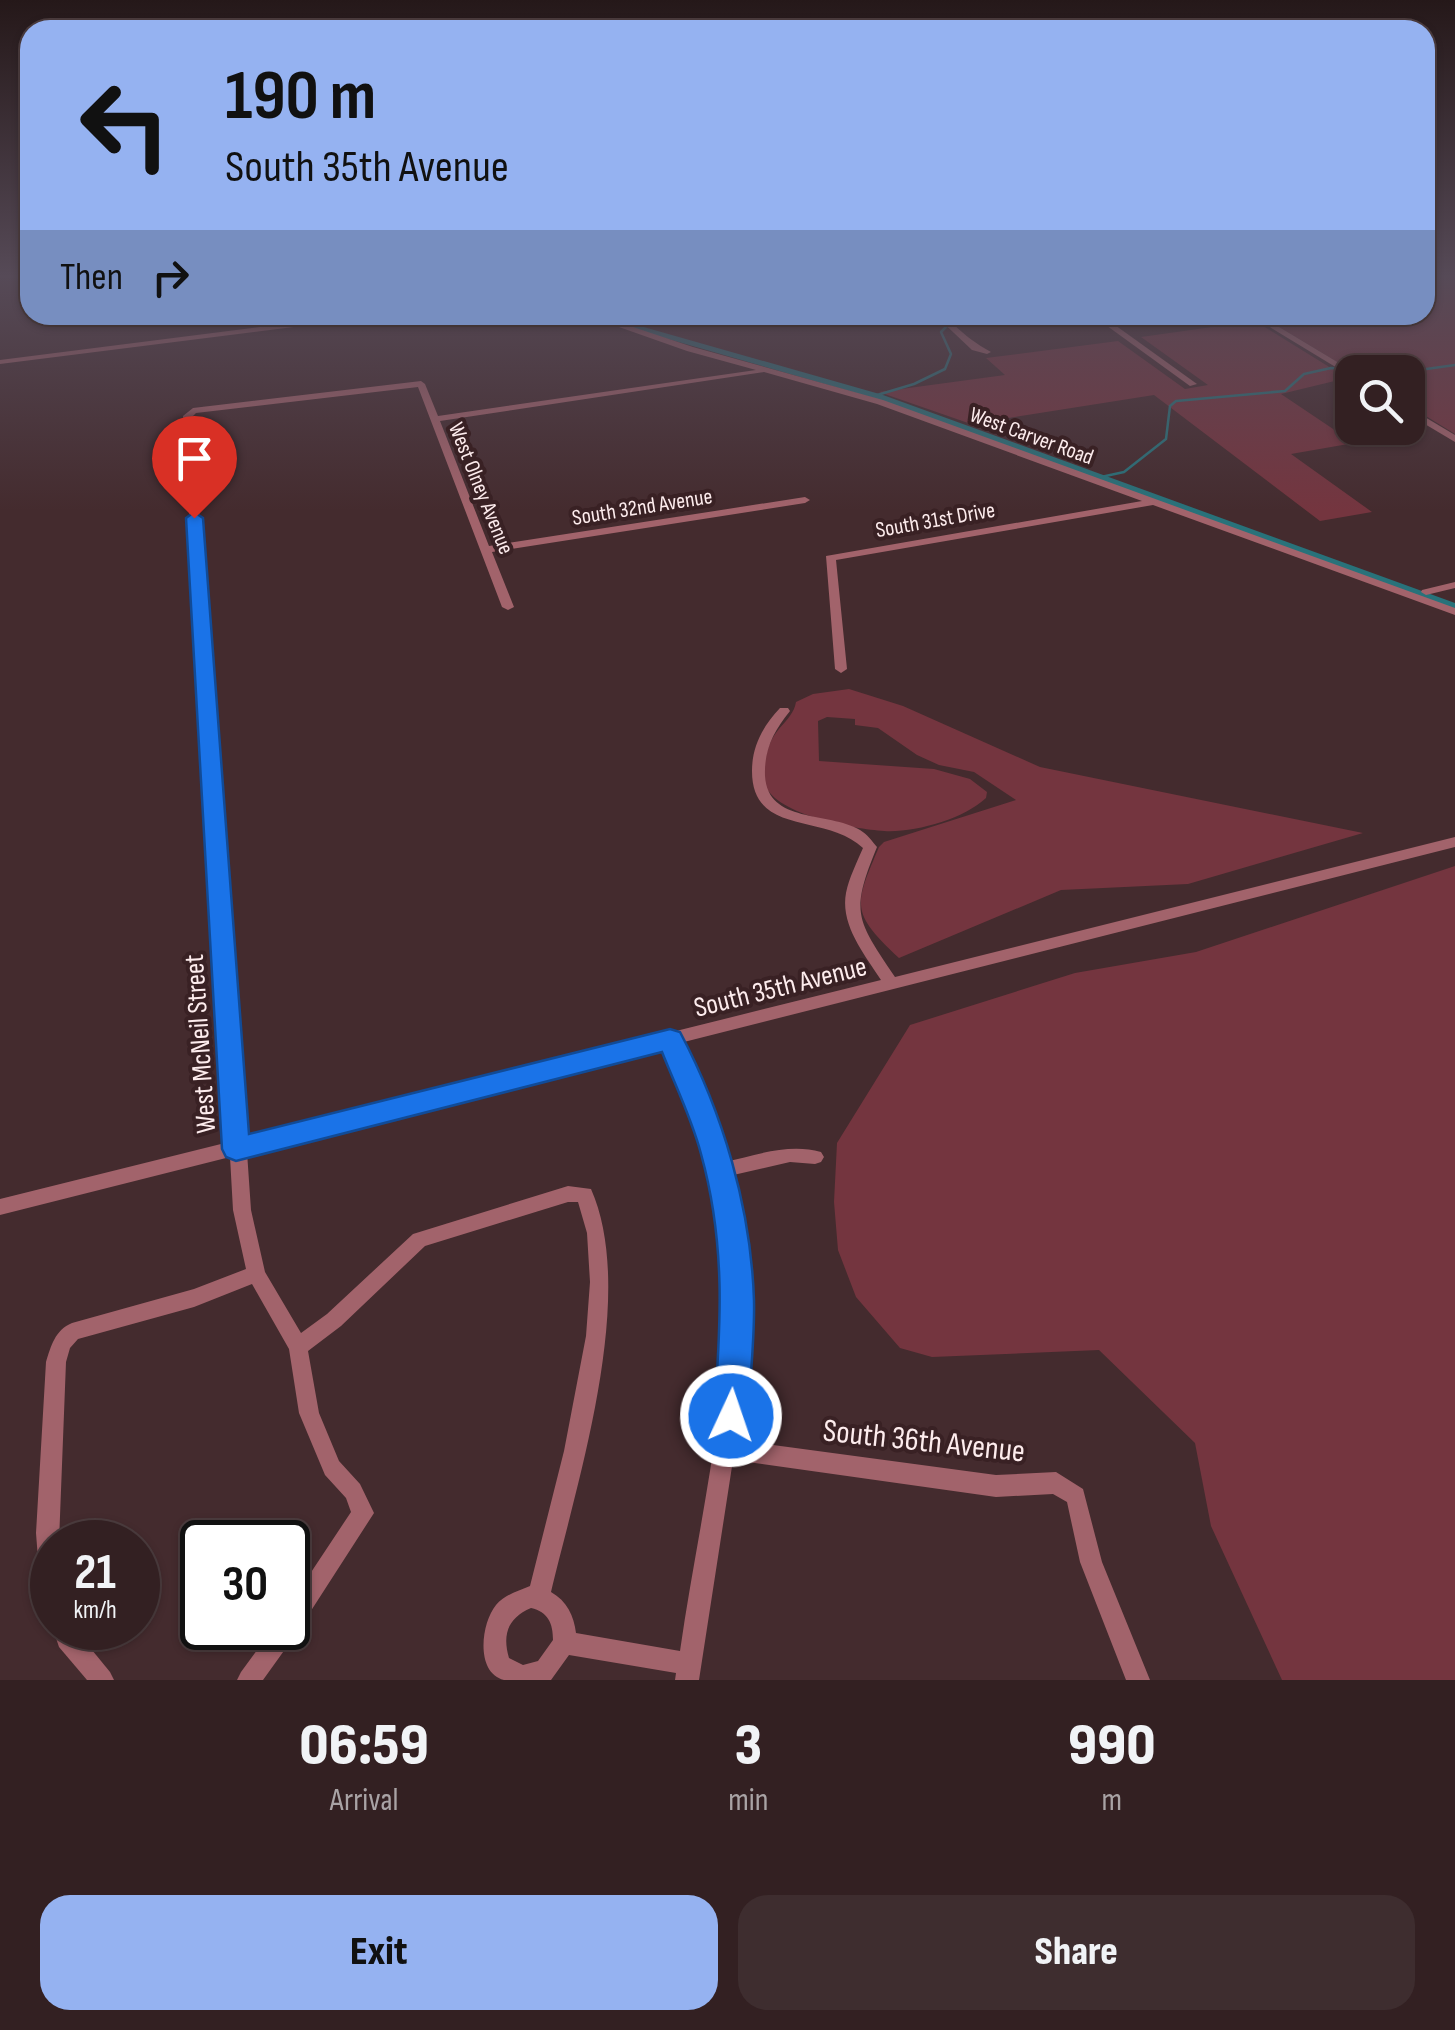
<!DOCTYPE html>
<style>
body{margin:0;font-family:"Sofia Sans Condensed",sans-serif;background:#3e2d2f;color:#f1f3f6;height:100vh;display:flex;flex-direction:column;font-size:38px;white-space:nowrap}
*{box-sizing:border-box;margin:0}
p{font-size:32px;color:#a9a3a5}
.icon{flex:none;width:55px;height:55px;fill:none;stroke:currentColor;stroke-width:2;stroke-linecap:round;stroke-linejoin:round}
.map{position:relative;height:1680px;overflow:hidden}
.sheet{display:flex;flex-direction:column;background:#332022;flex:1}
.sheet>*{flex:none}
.top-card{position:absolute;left:20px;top:20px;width:1415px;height:305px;border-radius:30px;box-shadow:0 2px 8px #0004,0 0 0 2px #4e3e40;background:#95b2f1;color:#111;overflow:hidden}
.tools{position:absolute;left:1335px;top:355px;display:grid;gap:20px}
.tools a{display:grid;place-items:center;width:90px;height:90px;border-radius:20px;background:#332022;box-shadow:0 2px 8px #0004,0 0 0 2px #4e3e40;font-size:50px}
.speed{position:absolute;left:30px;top:1520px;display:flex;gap:20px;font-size:50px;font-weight:700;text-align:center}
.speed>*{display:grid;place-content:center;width:130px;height:130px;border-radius:50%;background:#332022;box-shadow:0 2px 8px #0004,0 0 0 2px #4e3e40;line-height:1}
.speed small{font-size:25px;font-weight:400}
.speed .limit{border:5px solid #111;border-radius:15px;background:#fff;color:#111}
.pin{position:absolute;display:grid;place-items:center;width:85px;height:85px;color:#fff;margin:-102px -42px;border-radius:50% 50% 50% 0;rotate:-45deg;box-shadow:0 0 10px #0007}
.pin .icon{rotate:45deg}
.me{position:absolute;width:110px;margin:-55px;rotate:3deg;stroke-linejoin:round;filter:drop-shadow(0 0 8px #0008)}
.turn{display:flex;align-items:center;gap:35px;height:210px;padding:0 40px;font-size:45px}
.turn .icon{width:130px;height:130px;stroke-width:2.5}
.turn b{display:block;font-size:70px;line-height:85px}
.then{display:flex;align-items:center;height:95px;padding:0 40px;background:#0003;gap:20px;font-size:38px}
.eta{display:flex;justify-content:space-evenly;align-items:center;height:170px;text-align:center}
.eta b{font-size:60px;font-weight:800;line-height:70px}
.primary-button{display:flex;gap:20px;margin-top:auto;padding:20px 40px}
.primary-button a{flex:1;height:115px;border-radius:30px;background:#95b2f1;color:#111;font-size:40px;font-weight:800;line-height:115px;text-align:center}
.primary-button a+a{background:#3e2d2f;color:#f1f3f6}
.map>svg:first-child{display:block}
</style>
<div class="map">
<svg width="1455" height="1680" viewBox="0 0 1455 1680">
<rect width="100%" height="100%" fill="#442b2e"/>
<g fill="#74353f">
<path d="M1425,276h30v158l-47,-29v-33h-54l-95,-57h166z"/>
<path d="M1255,321l92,57 -66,16 73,49 -63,11 81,58 -52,9 -166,-126 -183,29 -92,-32 126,-17 -19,-17 132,-17 67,48 23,-4 -67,-48z"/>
<path d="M849,689l54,17 137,61 323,66 -175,51 -127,6 -162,68c-49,-46 -45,-52 -20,-111l5,-5 132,-42 -42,-28 -35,-7 -22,-10 -39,-27 -23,-3v-6l-28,-2 -9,4 1,40 115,8 36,10 17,13 -1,6c-22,21 -72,35 -102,33 -30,-2 -107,-16 -119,-46 -3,-7 -1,-15 0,-23 5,-36 27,-38 31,-60l17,-8z"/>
<path d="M1455,866v814h-173l-71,-154 -16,-83 -96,-93 -167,7 -32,-9 -44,-51 -18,-47 -4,-48 3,-59 73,-118 165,-52 121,-21z"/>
</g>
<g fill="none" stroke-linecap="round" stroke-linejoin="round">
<g stroke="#28727a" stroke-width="2.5">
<path d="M874,396l40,-12 31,-15 6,-15 -10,-22 7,-7"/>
<path d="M1101,477l23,-5 42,-33 4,-33 6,-5 109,-10 19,-17 27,-6 74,4 50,-7"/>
</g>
<path fill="#28727a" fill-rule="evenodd" d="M605,316l278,79 572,208v6l-578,-210 -275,-79 -1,-2z"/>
<g fill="#a2636b" fill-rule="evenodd">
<path d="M354,315h23l-4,2 -373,47v-4z"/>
<path d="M585,315h12l96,32 190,53 572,208v7l-302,-110 -317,55 11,109 -6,4 -6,-4 -9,-113 316,-55 -265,-97 -113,-32 -324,49 49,125 316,-49 5,3 -5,3 -313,49 22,55 -6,3 -6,-3 -84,-220 -222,26 -4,4 54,721 635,-158c-16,-25 -41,-55 -35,-87 3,-15 11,-31 17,-45 -38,-36 -111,-11 -111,-77 0,-25 11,-45 28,-63h8l2,3c-16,20 -26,38 -25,65 3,48 63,35 95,54 7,4 12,11 17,17 -27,66 -21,72 18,130l560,-140v10l-775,196 45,119c31,-7 64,-19 96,-10l3,5 -3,5 -6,2 -25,-2 -61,14c24,86 17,177 7,264l260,35 60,-3 27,17 19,73 48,118h-24l-46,-118 -13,-60 -14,-8 -57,3 -263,-37 -34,220h-24l1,-7 -107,-18 -18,25c-14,0 -33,0 -47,0 -29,-7 -23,-57 -8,-75 8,-10 22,-14 34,-19l34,-135 22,-115 4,-54 -3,-49 -9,-31h-10l-143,44 -84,80 -33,25 11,62 20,48 21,23 14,29 -78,121 -33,46h-26l4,-8 32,-44h15v-21l63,-95 -5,-14 -21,-23 -26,-62 -10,-64 -37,-65 -58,23 -116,32 -8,9 -4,14 -7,180h-7v67l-8,-3 -3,-8 -5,-65 10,-171c5,-16 9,-32 26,-39l122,-34 52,-20 -13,-59 -3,-53 -230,58v-16l229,-57 -46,-726 10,-8 228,-27 4,3 13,32 318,-46 -69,-19zM665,1047c21,51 44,103 53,158 25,151 -17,298 -38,446l-104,-18c-2,-17 -9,-32 -25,-41 26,-110 87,-297 40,-403l-23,-3 -155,48 -86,80 -26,19 -36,-61 -14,-62 -4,-58zM531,1608c17,4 22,15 22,32l-15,21 -15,4 -14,-7c-7,-24 -1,-40 22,-50z"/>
<path d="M935,315h9l4,4 34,-4h21l-50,9c14,13 22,19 38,28l-4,2 -15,-4z"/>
<path d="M1092,315h9l96,69 -7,2z"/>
<path d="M1250,315h9l95,57 -2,5z"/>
<path d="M1408,407l47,28v7l-47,-28z"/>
<path d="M1455,582v6l-29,7 -5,-3 1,-2z"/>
<path d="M52,1626l22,2 36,44 4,8h-27l-28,-33z"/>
</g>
</g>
<linearGradient id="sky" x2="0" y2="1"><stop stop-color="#251819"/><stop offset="0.54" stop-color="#564a57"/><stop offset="1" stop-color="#564a57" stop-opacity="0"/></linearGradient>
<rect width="1455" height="511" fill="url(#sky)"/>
<path fill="#1a73e8" stroke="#114b97" stroke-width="2.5" d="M194,512l9,6 46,616 421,-105 10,3c43,81 71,176 74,268 1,38 -4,78 -6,116l-5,12 -12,5 -12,-5 -5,-12c7,-91 12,-172 -13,-262 -9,-35 -26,-69 -39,-102l-426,109 -10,-4 -4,-8 -36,-631z"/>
<g text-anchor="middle" stroke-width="8" stroke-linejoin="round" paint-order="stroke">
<g font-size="22" fill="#fdeced" stroke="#392124">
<text transform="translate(1032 435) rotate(20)" y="8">West Carver Road</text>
<text transform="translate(482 488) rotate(68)" y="8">West Olney Avenue</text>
<text transform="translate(642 506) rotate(-9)" y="8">South 32nd Avenue</text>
<text transform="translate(935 519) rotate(-10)" y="8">South 31st Drive</text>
</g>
<g font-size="28" fill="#fdeced" stroke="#392124">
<text transform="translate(780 986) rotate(-14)" y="10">South 35th Avenue</text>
<text transform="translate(199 1044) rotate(-94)" y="10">West McNeil Street</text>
</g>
<g font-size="32" fill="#fdeced" stroke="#392124">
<text transform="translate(924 1440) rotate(6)" y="11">South 36th Avenue</text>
</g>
</g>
</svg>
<div class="tools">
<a><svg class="icon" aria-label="search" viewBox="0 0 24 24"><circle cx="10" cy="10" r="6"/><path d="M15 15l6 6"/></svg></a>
</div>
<div class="speed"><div>21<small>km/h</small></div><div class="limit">30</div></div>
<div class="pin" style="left:194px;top:518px;background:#d93025"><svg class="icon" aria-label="arrive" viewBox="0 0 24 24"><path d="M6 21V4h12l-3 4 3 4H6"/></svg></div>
<svg class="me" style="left:731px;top:1416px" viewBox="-20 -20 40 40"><circle r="17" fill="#1a73e8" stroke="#fff" stroke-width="3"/><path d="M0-11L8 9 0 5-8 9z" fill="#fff"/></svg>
<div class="top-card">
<div class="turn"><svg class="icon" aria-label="left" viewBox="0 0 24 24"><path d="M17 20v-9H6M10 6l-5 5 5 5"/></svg><div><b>190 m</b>South 35th Avenue</div></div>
<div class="then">Then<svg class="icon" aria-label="right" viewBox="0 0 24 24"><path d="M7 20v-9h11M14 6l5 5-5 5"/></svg></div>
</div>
</div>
<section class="sheet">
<div class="eta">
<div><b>06:59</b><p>Arrival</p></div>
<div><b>3</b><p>min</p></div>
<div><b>990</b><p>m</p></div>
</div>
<div class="primary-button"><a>Exit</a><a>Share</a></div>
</section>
